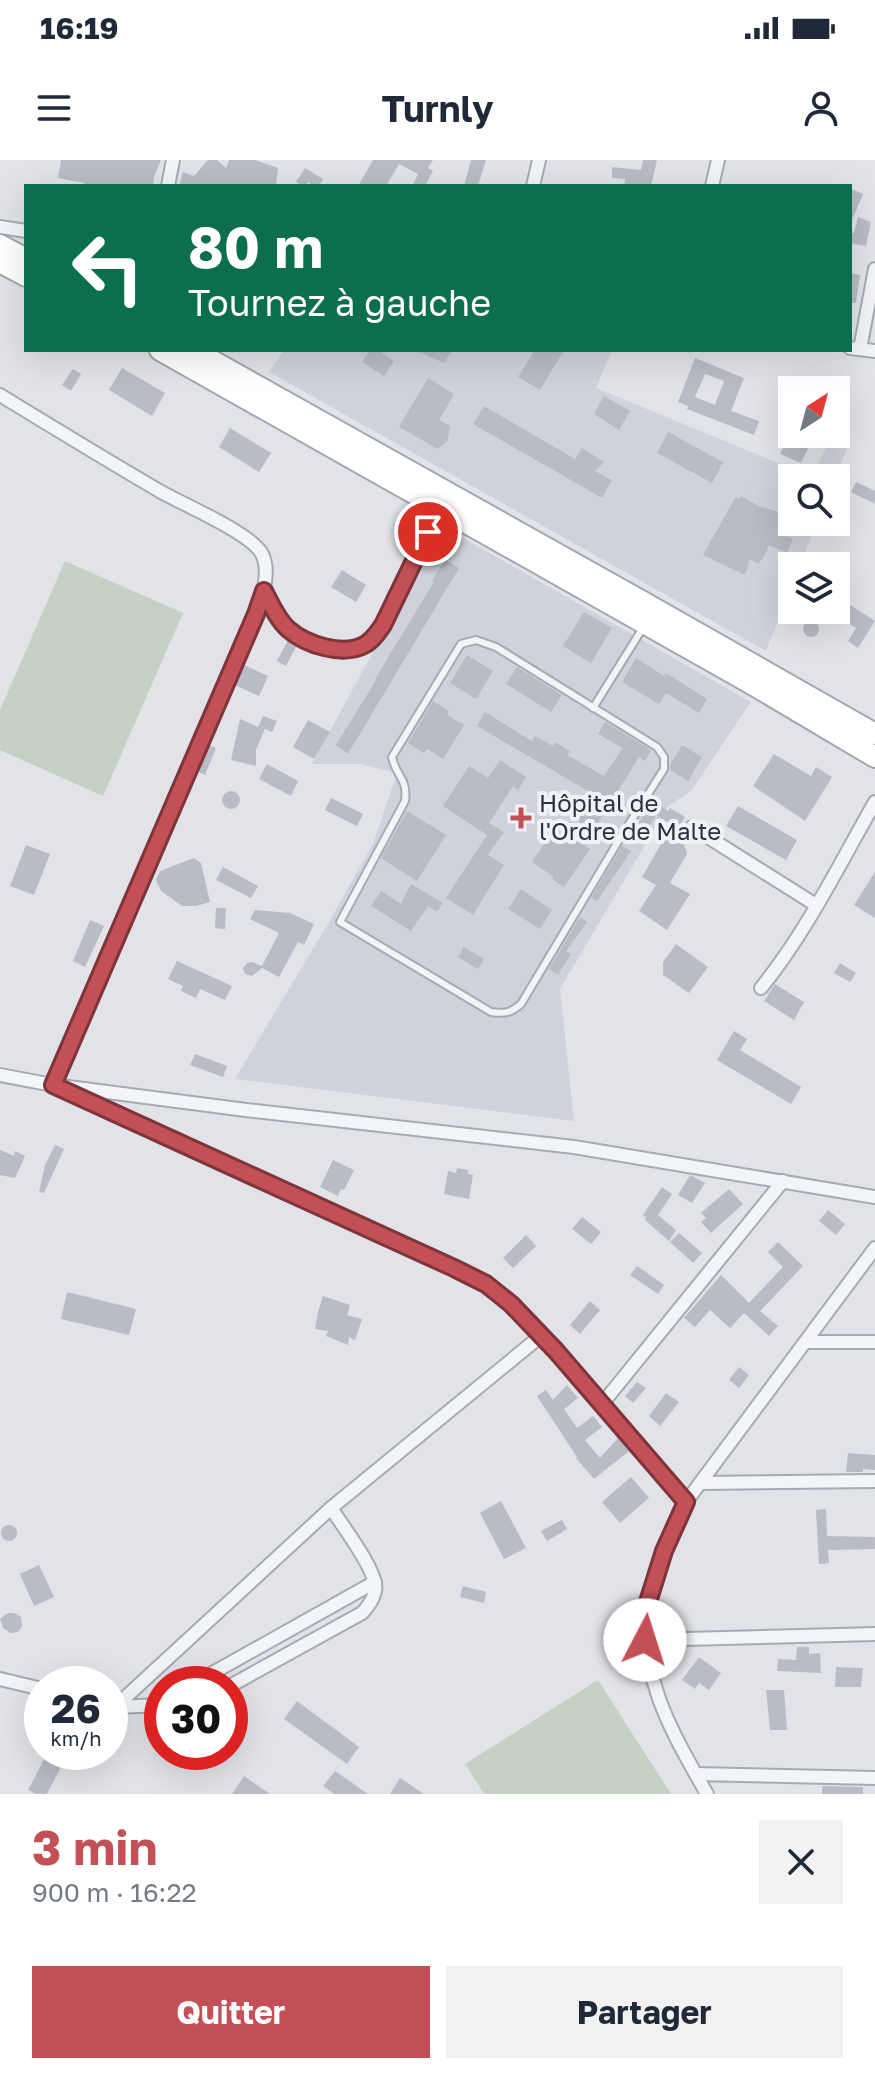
<!DOCTYPE html>
<html lang="fr">
<meta charset="utf-8">
<style>
body{margin:0;font-family:"Golos Text",sans-serif;background:#f2f2f3;color:#1f2937;height:100vh;display:flex;flex-direction:column;font-size:30px;white-space:nowrap}
*{box-sizing:border-box;margin:0}
p{font-size:26px;color:#747a83}
.icon{flex:none;width:44px;height:44px;fill:none;stroke:currentColor;stroke-width:2;stroke-linecap:round;stroke-linejoin:round}
.map{position:relative;height:1634px;overflow:hidden}
.panel{display:flex;flex-direction:column;background:#fff;flex:1}
.panel>*{flex:none}
.guide{position:absolute;left:24px;top:24px;width:828px;height:168px;border-radius:0px;box-shadow:0 8px 32px #0002;background:#0b6e4f;color:#fff;overflow:hidden}
.needle{width:52px;rotate:36deg}
.controls{position:absolute;left:778px;top:216px;display:grid;gap:16px}
.controls a{display:grid;place-items:center;width:72px;height:72px;border-radius:0px;background:#fff;box-shadow:0 8px 32px #0002;font-size:40px}
.speed{position:absolute;left:24px;top:1506px;display:flex;gap:16px;font-size:40px;font-weight:700;text-align:center}
.speed>*{display:grid;place-content:center;width:104px;height:104px;border-radius:50%;background:#fff;box-shadow:0 8px 32px #0002;line-height:1}
.speed small{font-size:20px;font-weight:400}
.speed .limit{border:12px solid #d22;background:#fff;color:#111}
.pin{position:absolute;display:grid;place-items:center;width:68px;height:68px;color:#fff;margin:-34px;border:4px solid #fff;border-radius:50%;box-shadow:0 2px 8px #0007}
.me{position:absolute;width:88px;margin:-44px;rotate:5deg;stroke-linejoin:round;filter:drop-shadow(0 0 6px #0008)}
.turn{display:flex;align-items:center;gap:28px;height:168px;padding:0 32px;font-size:36px}
.turn .icon{width:104px;height:104px;stroke-width:2.5}
.turn b{display:block;font-size:56px;line-height:68px}
.round{display:grid;place-items:center;flex:none;width:84px;height:84px;border-radius:0px;background:#f2f2f3}
.overview{display:flex;align-items:center;justify-content:space-between;height:136px;padding:0 32px}
h1{font-size:48px;font-weight:700;line-height:60px;color:#c35057}
.button{display:flex;gap:16px;margin-top:auto;padding:16px 32px}
.button a{flex:1;height:92px;border-radius:0px;background:#c35057;color:#fff;font-size:32px;font-weight:700;line-height:92px;text-align:center}
.button a+a{background:#f2f2f3;color:#1f2937}
.status{display:flex;justify-content:space-between;align-items:center;height:56px;padding:0 40px;background:#fff;direction:ltr}
.status svg{height:22px;fill:currentColor}
header{display:flex;justify-content:space-between;align-items:center;height:104px;padding:0 32px;background:#fff;font-size:36px;font-weight:700}
.map>svg:first-child{display:block}
</style>
<div class="status"><b>16:19</b><svg viewBox="0 0 49 12"><path d="M0 12V9h3v3zM5 12V6h3v6zM10 12V3h3v9zM15 12V0h3v12zM26 1h20v11H26zM47 4h2v5h-2z"/></svg></div>
<header><svg class="icon" aria-label="menu" viewBox="0 0 24 24"><path d="M4 6h16M4 12h16M4 18h16"/></svg>Turnly<svg class="icon" aria-label="person" viewBox="0 0 24 24"><circle cx="12" cy="8" r="4"/><path d="M4 21q1-7 8-7t8 7"/></svg></header>
<div class="map">
<svg width="875" height="1634" viewBox="0 0 875 1634">
<rect width="100%" height="100%" fill="#e1e3e8"/>
<g fill="#cfd2da">
<path d="M284,190h328l-16,38 216,89 20,-41 18,5 -15,37h-43v44h25l-17,44h-8v20l-26,65 -497,-279z"/>
<path d="M442,366l309,176 -60,89 -23,15 -108,183 14,132 -339,-42 94,-157 44,-78 24,-71 -37,-9h-48z"/>
</g>
<g fill="#c5d1c2">
<path d="M65,401l118,52 -80,183 -103,-46v-40z"/>
<path d="M598,1520l73,114h-187l-19,-30z"/>
</g>
<g fill="#b8bcc5" fill-rule="evenodd">
<path d="M61,0h100l-7,17 -1,9h-68l-1,-3 -26,-5z"/>
<path d="M208,0h9l9,8 3,-8h26l23,8 -2,18h-97l4,-14 11,4z"/>
<path d="M373,0h60l-5,8 5,3 -8,15h-13l6,-12 -19,-10 -13,22h-28z"/>
<path d="M471,0h15l-8,26h-14z"/>
<path d="M643,0h14l-6,26h-27l1,-7 -13,-1v-11l29,3z"/>
<path d="M305,8l18,11 -4,7h-5l-6,-4 -2,4h-3l-7,-4z"/>
<path d="M850,28l13,6 -13,31z"/>
<path d="M858,57l13,5 -5,24 -16,-3v-11l4,1z"/>
<path d="M850,113l10,2 -4,28h-6z"/>
<path d="M370,190h8l16,11 -10,15 -22,-14z"/>
<path d="M415,190h37l-8,13z"/>
<path d="M535,190h29l-24,40 -22,-13z"/>
<path d="M695,198l49,20 -13,33 28,10 -5,14 -67,-26 1,-3 -10,-4zM705,214l19,7 -9,24 -20,-8z"/>
<path d="M122,208l43,25 -13,23 -43,-26z"/>
<path d="M73,209l8,5 -10,17 -9,-6z"/>
<path d="M428,218l26,16 -15,26 11,6 -2,14 -10,9 -39,-22z"/>
<path d="M604,236l26,15 -11,19 -25,-16z"/>
<path d="M484,246l91,53 7,-11 22,14 -9,9 17,9 -10,18 -129,-74z"/>
<path d="M230,268l41,25 -12,19 -40,-25z"/>
<path d="M791,271l1,3h6l14,6 -11,23 -21,-9z"/>
<path d="M668,272l55,30 -11,21 -55,-30z"/>
<path d="M856,322l19,9v13l-24,-12z"/>
<path d="M741,336l18,10 26,8 7,-16v25l-6,13 7,3 -6,14 -18,-8 -7,16 -2,-1 -1,4 -9,-5 -5,16 -42,-20 32,-57 4,1z"/>
<path d="M445,399l14,9 -111,186 -12,-9 40,-65 -1,-1 59,-97 -2,-1z"/>
<path d="M342,410l24,15 -10,17 -25,-15z"/>
<path d="M844,441l31,20 -17,27 -10,-7 8,-13 -21,-13z"/>
<path d="M584,452l28,16 -21,35 -28,-17z"/>
<circle cx="811" cy="469" r="8"/>
<path d="M288,480l9,5 -11,21 -9,-5z"/>
<path d="M467,495l26,16 -17,28 -26,-16z"/>
<path d="M636,498l28,18 2,-3 41,26 -8,14 -33,-20 -7,11 -37,-22z"/>
<path d="M244,505l24,11 -9,20 -24,-11z"/>
<path d="M517,507l45,28 -11,17 -45,-28z"/>
<path d="M433,541l16,10 -2,4 17,10 -21,34 -16,-10 -3,4 -16,-10z"/>
<path d="M485,552l47,29 3,-5 18,10 2,-4 15,9 -3,4 37,21 19,-28 -25,-14 7,-12 46,28 -6,11 -6,-4 -46,74 -17,-11 17,-26 -116,-68z"/>
<path d="M263,556l14,5 -5,11 -7,-3 -9,21v16l-25,-6 9,-41 18,8z"/>
<path d="M308,560l22,12 -16,27 -21,-12z"/>
<path d="M209,585l7,3 -11,27 -7,-3z"/>
<path d="M682,585l20,12 -14,24 -18,-11v-5z"/>
<path d="M774,594l37,22 5,-9 16,10 -27,44 -52,-35z"/>
<path d="M500,600l26,17 -8,13 -5,-4 -24,37 15,9 -16,23 16,10 -31,50 -27,-17 41,-63 -44,-29 26,-40 19,12z"/>
<path d="M267,604l31,17 -7,15 -32,-17z"/>
<circle cx="231" cy="640" r="9"/>
<path d="M331,638l32,16 -6,12 -32,-16z"/>
<path d="M653,641l15,10 2,-3 15,9 -6,10 8,27 -17,29 20,11 -23,36 -28,-19 17,-26 -14,-8 30,-52 -16,-10 -12,20 -9,-6z"/>
<path d="M738,646l59,34 -11,20 -60,-34z"/>
<path d="M407,651l39,24 -29,46 -36,-23z"/>
<path d="M554,669l22,14 1,-2 13,8 -26,38 -12,-8 2,-2 -22,-15z"/>
<path d="M26,685l24,9 -16,41 -24,-9z"/>
<path d="M622,686l9,5 -34,50 -6,-3z"/>
<path d="M194,698l7,5 9,39 -14,4h-14l-21,-15 -5,-11 4,-9z"/>
<path d="M223,707l35,19 -7,12 -35,-18z"/>
<path d="M875,712v46l-21,-13z"/>
<path d="M411,724l32,19 -6,9 -9,-6 -17,25 -40,-25 10,-15 20,13z"/>
<path d="M521,729l31,21 -12,19 -32,-20z"/>
<path d="M216,748h10l-1,21 -10,-1z"/>
<path d="M255,750l35,3 24,11 -10,21 -6,-3 -19,35 -17,-9 -10,8 -7,-2 -2,-6 4,-5 5,-1 10,4 17,-33 -29,-14z"/>
<path d="M580,757l7,5 -21,29 5,3 -13,21 -9,-6z"/>
<path d="M90,760l14,6 -19,41 -12,-6z"/>
<path d="M676,784l32,23 -19,26 -26,-18v-13z"/>
<path d="M464,787l20,12 -6,10 -20,-12z"/>
<path d="M177,801l55,25 -7,14 -25,-11 -4,9 -15,-7 2,-5 -15,-7z"/>
<path d="M840,803l16,10 -6,9 -16,-9z"/>
<path d="M775,824l29,18 -10,18 -30,-19z"/>
<path d="M734,871l13,8 -7,11 61,37 -10,17 -74,-44z"/>
<path d="M195,894l32,12 -4,11 -33,-12z"/>
<path d="M55,985l9,4 -20,44 -5,-1 6,-27z"/>
<path d="M0,990l14,6 1,-5 10,5 -10,22 -15,-3z"/>
<path d="M333,1000l21,10 -10,20 -3,-1 -3,7 -18,-9z"/>
<path d="M457,1008l11,2v4l5,1 -4,24 -25,-5 4,-23 8,2z"/>
<path d="M690,1015l15,8 -13,20 -14,-8z"/>
<path d="M662,1027l10,7 -14,21 18,15 -7,11 -24,-21 1,-3 -3,-2z"/>
<path d="M729,1029l14,15 -32,29 -10,-11 5,-4 -5,-5z"/>
<path d="M828,1050l17,14 -9,11 -17,-14z"/>
<path d="M582,1057l19,15 -10,12 -19,-15z"/>
<path d="M679,1073l23,20 -9,10 -23,-21z"/>
<path d="M526,1075l10,11 -23,22 -10,-10z"/>
<path d="M778,1082l25,24 -43,45 18,15 -9,10 -25,-23 -14,15 -20,-18 -15,17 -11,-9 37,-43 28,28 34,-36 -15,-15z"/>
<path d="M637,1106l27,19 -6,9 -28,-19z"/>
<path d="M67,1132l69,17 -7,26 -68,-16z"/>
<path d="M323,1136l27,9 -3,10 15,4 -7,21 -6,-3 -1,8 -22,-9 2,-5 -13,-2 3,-17z"/>
<path d="M590,1141l10,9 -20,24 -10,-9z"/>
<path d="M739,1207l10,8 -10,13 -10,-8z"/>
<path d="M637,1222l9,6 -13,15 -8,-7z"/>
<path d="M567,1225l11,13 -14,11 13,19 16,-12 9,11 -17,13 15,18 18,-20 11,13 -35,28 -18,-21 1,-1 -40,-61 9,-6 7,10z"/>
<path d="M666,1233l13,9 -19,24 -11,-10z"/>
<path d="M848,1293l27,2v15l-12,-1v3h-17z"/>
<path d="M631,1317l18,21 -29,25 -18,-21z"/>
<path d="M501,1341l25,47 -22,11 -24,-46z"/>
<path d="M826,1349l1,27 48,1v12l-47,1 1,13 -10,1 -3,-54z"/>
<path d="M562,1360l5,9 -20,12 -6,-10z"/>
<circle cx="9" cy="1373" r="8"/>
<path d="M39,1405l15,32 -20,9 -14,-32z"/>
<path d="M463,1426l23,6 -2,11 -24,-6z"/>
<path d="M8,1453h6l7,4 1,9 -4,6 -7,1 -8,-5 -3,-9z"/>
<path d="M797,1487h12v7l11,-1 1,20 -44,-2 1,-12 18,1z"/>
<path d="M699,1497l22,16 -12,17 -10,-7 -4,6 -13,-9z"/>
<path d="M836,1507l27,1 -2,19h-26z"/>
<path d="M766,1530h18l3,40h-17z"/>
<path d="M297,1541l62,46 -12,17 -63,-45z"/>
<path d="M48,1592h8l10,5 -19,37h-11l-8,-4z"/>
<path d="M335,1611l33,23h-34l-11,-8z"/>
<path d="M244,1616l26,18h-38z"/>
<path d="M400,1618l24,16h-34z"/>
<path d="M822,1626l41,1v7h-41z"/>
</g>
<g fill="none" stroke-linecap="round" stroke-linejoin="round">
<defs>
<g id="lane">
<path d="M476,480l20,7 161,100 7,10v12l-42,66 -101,169c-10,9 -17,10 -30,8l-151,-90 65,-121c3,-23 -9,-24 -13,-44l69,-113z"/>
<path d="M593,548l51,-82"/>
</g>
<g id="street">
<path d="M168,26l5,-26"/>
<path d="M533,26l6,-26"/>
<path d="M712,26l6,-26"/>
<path d="M0,67l26,4"/>
<path d="M850,188l25,3"/>
<path d="M860,189l15,-80"/>
<path d="M0,235c54,33 108,66 163,98 22,12 89,41 99,61 9,18 0,42 -6,60l-203,471 193,25 328,37 301,50"/>
<path d="M264,431c7,13 13,28 24,38 19,16 56,28 78,15 8,-5 12,-12 17,-19l56,-116"/>
<path d="M692,667l124,78"/>
<path d="M761,828c46,-57 78,-123 114,-186"/>
<path d="M0,915l53,10 401,183 32,16 25,20 58,62 117,136c-14,31 -33,69 -38,103 -10,72 25,129 59,189"/>
<path d="M806,1182h69"/>
<path d="M602,1244l181,-223"/>
<path d="M700,1323l175,-2"/>
<path d="M686,1342l189,-254"/>
<path d="M645,1480l230,-6"/>
<path d="M0,1519l42,10"/>
<path d="M193,1524l182,-102"/>
<path d="M230,1526l132,-73c6,-6 11,-13 13,-22 5,-17 -34,-67 -44,-83"/>
<path d="M110,1546l5,1 216,-199 211,-173"/>
<path d="M115,1547l47,-2"/>
<path d="M696,1614l179,4"/>
</g>
<g id="primary">
<path d="M0,85l26,14"/>
<path d="M0,102l26,14"/>
<path d="M160,190l592,334 123,73"/>
<path d="M193,190l450,252 232,132"/>
</g>
</defs>
<use href="#lane" stroke="#a6aab2" stroke-width="10"/>
<use href="#street" stroke="#a6aab2" stroke-width="16"/>
<use href="#primary" stroke="#a1a7b3" stroke-width="24"/>
<use href="#lane" stroke="#f3f4f7" stroke-width="6"/>
<use href="#street" stroke="#f3f4f7" stroke-width="12"/>
<use href="#primary" stroke="#fff" stroke-width="20"/>
</g>
<g fill="none" stroke-linecap="round" stroke-linejoin="round">
<defs>
<path id="route" d="M428,372l-45,93c-5,7 -9,14 -17,19 -22,13 -60,1 -78,-15 -11,-10 -17,-25 -24,-38l-8,23 -203,471 401,183 32,16 25,20 45,47 130,151 -22,49 -16,51 -3,38"/>
</defs>
<use href="#route" stroke="#7f3439" stroke-width="20"/>
<use href="#route" stroke="#c35057" stroke-width="14"/>
</g>
<path fill="#c35057" stroke="#f0f2f6" stroke-width="3" d="M517 646h8v8h8v8h-8v8h-8v-8h-8v-8h8z"/>
<g text-anchor="middle" stroke-width="8" stroke-linejoin="round" paint-order="stroke">
<g font-size="24" fill="#2a303f" stroke="#f0f2f6" text-anchor="start">
<text x="539" y="652">Hôpital de<tspan x="539" dy="28">l'Ordre de Malte</tspan></text>
</g>
</g>
</svg>
<div class="controls">
<a><svg class="needle" viewBox="-14 -14 28 28"><path d="M0-13l5 13h-10z" fill="#e53935"/><path d="M0 13l5-13h-10z" fill="#747a83"/></svg></a>
<a><svg class="icon" aria-label="search" viewBox="0 0 24 24"><circle cx="10" cy="10" r="6"/><path d="M15 15l6 6"/></svg></a>
<a><svg class="icon" aria-label="layers" viewBox="0 0 24 24"><path d="M12 4l9 5-9 5-9-5zM3 14l9 5 9-5"/></svg></a>
</div>
<div class="speed"><div>26<small>km/h</small></div><div class="limit">30</div></div>
<div class="pin" style="left:428px;top:372px;background:#d93025"><svg class="icon" aria-label="arrive" viewBox="0 0 24 24"><path d="M6 21V4h12l-3 4 3 4H6"/></svg></div>
<svg class="me" style="left:645px;top:1480px" viewBox="-20 -20 40 40"><circle r="19" fill="#fff"/><path d="M0-13L10 11 0 6-10 11z" fill="#c35057"/></svg>
<div class="guide">
<div class="turn"><svg class="icon" aria-label="left" viewBox="0 0 24 24"><path d="M17 20v-9H6M10 6l-5 5 5 5"/></svg><div><b>80 m</b>Tournez à gauche</div></div>
</div>
</div>
<section class="panel">
<div class="overview"><div><h1>3 min</h1><p>900 m · 16:22</p></div><a class="round"><svg class="icon" aria-label="close" viewBox="0 0 24 24"><path d="M6 6l12 12M18 6L6 18"/></svg></a></div>
<div class="button"><a>Quitter</a><a>Partager</a></div>
</section>
